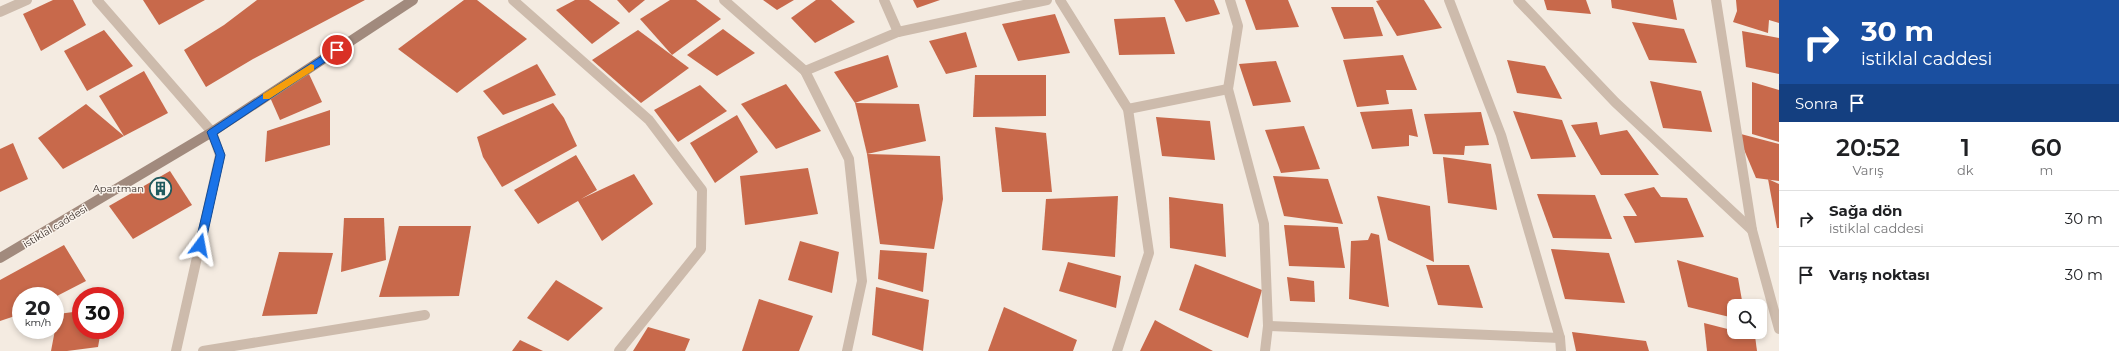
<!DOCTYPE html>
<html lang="tr">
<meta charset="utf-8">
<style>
body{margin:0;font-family:Montserrat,sans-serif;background:#f2f2f2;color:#202124;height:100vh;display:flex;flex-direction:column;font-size:15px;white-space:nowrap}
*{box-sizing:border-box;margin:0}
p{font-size:13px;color:#757577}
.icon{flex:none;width:22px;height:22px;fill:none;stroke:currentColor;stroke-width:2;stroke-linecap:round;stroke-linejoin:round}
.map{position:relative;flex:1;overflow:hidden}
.side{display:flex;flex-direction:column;background:#fff;width:340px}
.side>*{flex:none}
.top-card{background:#1a4fa0;color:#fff;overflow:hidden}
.buttons{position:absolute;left:1727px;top:299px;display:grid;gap:8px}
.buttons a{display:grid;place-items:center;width:40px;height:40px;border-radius:8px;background:#fff;box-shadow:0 2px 6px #0003;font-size:20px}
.speed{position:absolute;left:12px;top:287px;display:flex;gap:8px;font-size:20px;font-weight:700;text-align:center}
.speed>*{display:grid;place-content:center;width:52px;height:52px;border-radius:50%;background:#fff;box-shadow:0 2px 6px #0003;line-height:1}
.speed small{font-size:10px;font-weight:400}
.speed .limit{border:6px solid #d22;background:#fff;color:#111}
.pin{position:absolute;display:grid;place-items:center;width:34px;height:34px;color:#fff;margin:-17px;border:2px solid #fff;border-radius:50%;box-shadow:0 1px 4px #0007}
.me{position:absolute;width:44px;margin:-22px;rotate:13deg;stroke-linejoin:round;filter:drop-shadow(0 0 3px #0008)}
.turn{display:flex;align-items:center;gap:14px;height:84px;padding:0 16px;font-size:18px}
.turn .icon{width:52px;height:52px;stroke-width:2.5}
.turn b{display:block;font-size:28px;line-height:34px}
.then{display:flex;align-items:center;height:38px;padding:0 16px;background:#0003;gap:8px;font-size:15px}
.eta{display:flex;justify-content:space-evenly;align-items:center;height:68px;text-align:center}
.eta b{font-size:24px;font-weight:600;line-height:28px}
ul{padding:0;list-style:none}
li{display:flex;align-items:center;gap:12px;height:56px;padding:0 16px;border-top:1px solid #e0e0e0}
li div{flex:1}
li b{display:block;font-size:15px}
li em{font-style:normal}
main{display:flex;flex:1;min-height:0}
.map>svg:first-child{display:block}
</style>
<main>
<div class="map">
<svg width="1779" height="351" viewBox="0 0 1779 351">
<rect width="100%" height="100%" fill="#f4ebe1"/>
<g fill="#c8694b">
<path d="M53,0h20l13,25 -45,26 -18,-37z"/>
<path d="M143,0h62l-46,25z"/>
<path d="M257,0h108l-112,59 -47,28 -22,-37 40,-25z"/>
<path d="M464,0h13l50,39 -70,54 -59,-44z"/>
<path d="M575,0h14l31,23 -28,21 -36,-34z"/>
<path d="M617,0h28l-16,13z"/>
<path d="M670,0h26l25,19 -49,36 -32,-36z"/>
<path d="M763,0h31l-17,10z"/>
<path d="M816,0h15l24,22 -40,21 -24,-25z"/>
<path d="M913,0h27l-23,8z"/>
<path d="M1174,0h40l6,14 -34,8z"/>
<path d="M1245,0h43l11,27 -43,3z"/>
<path d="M1380,0h44l18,28 -45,8 -21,-35z"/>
<path d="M1544,0h42l5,14 -44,-4z"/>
<path d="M1611,0h62l4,20 -65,-12z"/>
<path d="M1736,0h43v23l-10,-3 -1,13 -35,-11 4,-11z"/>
<path d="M1331,7h42l10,29 -39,3z"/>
<path d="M1055,14l15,39 -52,8 -16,-37z"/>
<path d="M1165,17l10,37 -56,1 -5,-36z"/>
<path d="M1632,22l52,7 13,34 -48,-3z"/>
<path d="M723,29l32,24 -38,23 -30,-21z"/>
<path d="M104,30l29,36 -46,25 -23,-40z"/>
<path d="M638,30l51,38 -48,35 -49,-43z"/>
<path d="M1742,31l37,7v36l-33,-7z"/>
<path d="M966,32l11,35 -31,7 -17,-33z"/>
<path d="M888,55l10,32 -43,16 -21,-31z"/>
<path d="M1403,55l14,35h-31l3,14 -32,3 -14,-47z"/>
<path d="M1507,60l38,6 17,33 -45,-6z"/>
<path d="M1276,61l15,41 -38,4 -14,-42z"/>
<path d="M537,64l19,31 -53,20 -20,-24z"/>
<path d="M144,71l24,42 -44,23 -25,-40z"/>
<path d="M309,74l13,28 -42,18 -11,-25z"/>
<path d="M975,75h71v41l-73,1z"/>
<path d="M1650,81l51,10 11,41 -49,-4z"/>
<path d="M1752,82l27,8v52l-27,-8z"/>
<path d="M786,84l35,47 -45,18 -35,-45z"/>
<path d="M700,85l27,26 -49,31 -24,-32z"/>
<path d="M553,103l11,15 13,28 -75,41 -19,-30 -6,-20z"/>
<path d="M855,103l64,1 7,37 -59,13z"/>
<path d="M86,104l38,32 -61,33 -25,-31z"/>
<path d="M1412,109l6,28 -9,-2v11l-37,3 -12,-37z"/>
<path d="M330,110v35l-65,17 2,-31z"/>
<path d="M1513,111l49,9 14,37 -45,2z"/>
<path d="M1481,112l8,33 -24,1 -1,9 -31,-1 -9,-40z"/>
<path d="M737,115l21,37 -43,31 -25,-40z"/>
<path d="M1156,117l54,4 5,39 -53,-4z"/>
<path d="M1597,122l3,13 27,-5 32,45h-58l-30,-50z"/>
<path d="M1304,126l16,43 -39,4 -16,-43z"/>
<path d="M995,127l51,6 6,59h-50z"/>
<path d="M1737,133l42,11v37l-23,-3z"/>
<path d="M13,143l15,36 -28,13v-43z"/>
<path d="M867,154l73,2 3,43 -9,50 -54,-5z"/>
<path d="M576,155l21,35 -16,9 53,-25 19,30 -51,37 -24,-40 -40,23 -24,-34z"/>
<path d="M1443,157l48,7 6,46 -49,-7z"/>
<path d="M808,168l10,46 -73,11 -5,-49z"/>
<path d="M170,171l22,34 -59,34 -24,-33z"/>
<path d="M1273,176l55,3 15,45 -59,-8z"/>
<path d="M1768,179l11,5v44h-2z"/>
<path d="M1654,187l7,10 26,1 17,39 -69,6 -12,-27h14l-13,-22z"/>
<path d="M1537,194l58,1 17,44 -59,-1z"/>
<path d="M1118,196l-3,61 -73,-7 4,-51z"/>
<path d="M1377,196l53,10 4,56 -46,-22z"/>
<path d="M1169,197l54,7 3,53 -56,-9z"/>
<path d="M344,218h40l2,42 -45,12z"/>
<path d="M1284,225l54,2 7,41 -56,-2z"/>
<path d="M399,226h72l-12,70 -80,1z"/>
<path d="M1371,233l8,2 10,72 -40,-8 2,-58 17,-1z"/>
<path d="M800,241l39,11 -7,41 -44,-13z"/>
<path d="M64,245l22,36 -31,16 -34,-1v18l-21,7v-41z"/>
<path d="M1551,249l58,4 16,50 -60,-4z"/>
<path d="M880,250l47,3 -4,39 -45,-13z"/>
<path d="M279,252l54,1 -16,61 -55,2z"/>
<path d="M1677,260l61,18 5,28h-9v12l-46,-11z"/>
<path d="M1068,262l53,14 -5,32 -57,-17z"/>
<path d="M1195,264l67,26 -14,48 -69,-28z"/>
<path d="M1426,265h43l14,43 -45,-3z"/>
<path d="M1287,277l27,4 1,21 -25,-1z"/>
<path d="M556,280l47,28 -35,33 -41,-23z"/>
<path d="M876,287l53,13 -6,51 -51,-16z"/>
<path d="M759,299l54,17 -14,35h-57z"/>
<path d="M1004,307l73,33 -4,11h-85z"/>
<path d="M81,311v19h20l-3,17 -31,4h-16l7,-37z"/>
<path d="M1155,320l7,4 51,27h-73z"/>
<path d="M1704,323l51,13 2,15h-50z"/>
<path d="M648,327l42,12 -5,12h-52z"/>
<path d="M1572,332l74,9 3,10h-73z"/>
<path d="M520,340l23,11h-31z"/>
</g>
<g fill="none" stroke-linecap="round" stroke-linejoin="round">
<g stroke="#cdbbac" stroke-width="10">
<path d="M97,0l115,132 8,23 -44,196"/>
<path d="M513,0l136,120 53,70 -1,59 -82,102"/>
<path d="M724,0l81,71 44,88 13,122 -15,70"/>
<path d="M884,0l14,32"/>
<path d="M1060,0l68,109 21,144 -32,98"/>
<path d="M1230,0l8,26 -10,63 36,135 4,102 -3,25"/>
<path d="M1449,0l52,135 59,203 1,13"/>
<path d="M1518,0l97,102 137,128"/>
<path d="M1716,0l36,230 27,99"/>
<path d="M0,12l27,-12"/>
<path d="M805,71l93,-39 149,-32"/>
<path d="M1128,109l100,-20"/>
<path d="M1268,326l292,12"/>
<path d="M203,351l222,-36"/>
</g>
<path stroke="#a18a7d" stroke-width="10" d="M0,258l212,-126 201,-132"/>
</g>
<path fill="#1a73e8" stroke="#114b97" d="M337,46l3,1v5l-123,82 8,21 -20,90 -5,5 -3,-2 -2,-3 21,-90 -9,-23 2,-2z"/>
<path fill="#f59e0b" d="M311,64l3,1v5l-45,29h-6v-5z"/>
<defs>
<symbol id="building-ring" viewBox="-11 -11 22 22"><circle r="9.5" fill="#fbf5ee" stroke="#1f5a5e" stroke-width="1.5"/><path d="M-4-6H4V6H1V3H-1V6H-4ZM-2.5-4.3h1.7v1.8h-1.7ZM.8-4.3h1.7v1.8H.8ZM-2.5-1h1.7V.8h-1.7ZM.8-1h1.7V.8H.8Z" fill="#1f5a5e"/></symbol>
</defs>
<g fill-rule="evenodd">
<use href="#building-ring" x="148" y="176" width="25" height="25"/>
</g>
<g text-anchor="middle" stroke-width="3" stroke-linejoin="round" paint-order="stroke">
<g font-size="10" fill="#3b302b" stroke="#fbf5ee" text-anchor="end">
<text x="144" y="192">Apartman</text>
</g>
<g font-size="10" fill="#3b302b" stroke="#fbf5ee">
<text transform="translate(55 226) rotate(-31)" y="4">istiklal caddesi</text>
</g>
</g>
</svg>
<div class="buttons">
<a><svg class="icon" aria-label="search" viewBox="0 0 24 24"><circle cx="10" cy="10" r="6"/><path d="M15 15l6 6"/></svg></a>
</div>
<div class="speed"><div>20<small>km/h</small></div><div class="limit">30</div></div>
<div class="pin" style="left:337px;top:50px;background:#d93025"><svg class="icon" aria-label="arrive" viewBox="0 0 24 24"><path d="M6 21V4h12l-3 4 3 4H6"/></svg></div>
<svg class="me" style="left:200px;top:245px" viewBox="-20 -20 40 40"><path d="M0-17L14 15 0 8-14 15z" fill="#1a73e8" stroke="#fff" stroke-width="4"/></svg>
</div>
<section class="side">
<div class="top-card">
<div class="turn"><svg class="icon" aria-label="right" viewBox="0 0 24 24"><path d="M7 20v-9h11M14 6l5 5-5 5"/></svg><div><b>30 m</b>istiklal caddesi</div></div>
<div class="then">Sonra<svg class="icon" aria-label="arrive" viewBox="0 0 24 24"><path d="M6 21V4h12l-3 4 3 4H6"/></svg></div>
</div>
<div class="eta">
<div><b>20:52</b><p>Varış</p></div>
<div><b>1</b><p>dk</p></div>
<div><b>60</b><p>m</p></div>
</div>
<ul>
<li><svg class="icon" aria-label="right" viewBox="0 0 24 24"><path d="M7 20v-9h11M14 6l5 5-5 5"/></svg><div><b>Sağa dön</b><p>istiklal caddesi</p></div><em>30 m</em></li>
<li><svg class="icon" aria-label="arrive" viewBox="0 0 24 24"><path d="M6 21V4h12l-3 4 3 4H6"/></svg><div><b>Varış noktası</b></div><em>30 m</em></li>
</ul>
</section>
</main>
